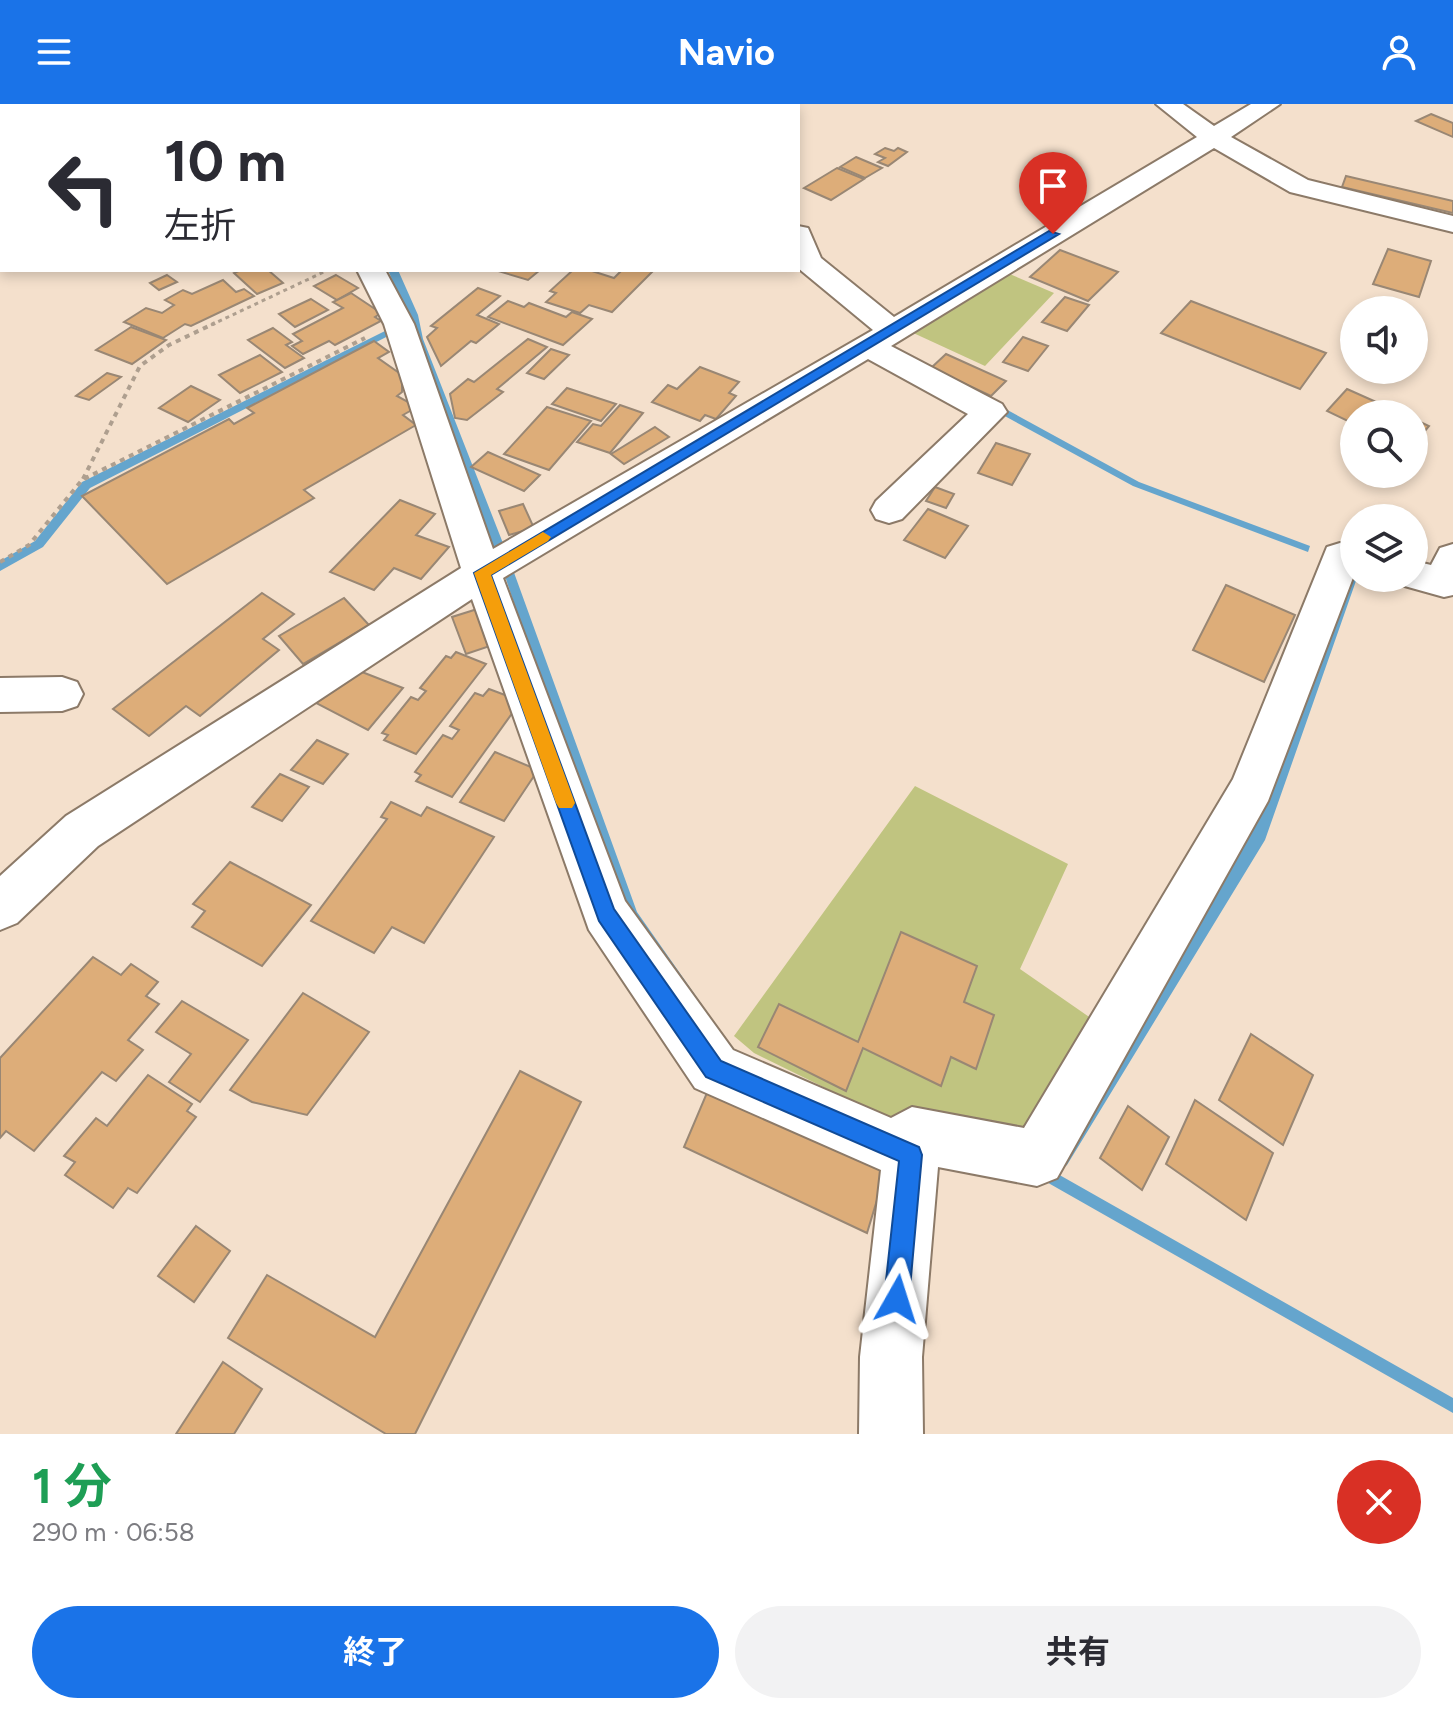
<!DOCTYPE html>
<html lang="ja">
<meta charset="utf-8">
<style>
body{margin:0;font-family:Figtree,"Noto Sans JP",sans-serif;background:#f2f2f3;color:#2b2b33;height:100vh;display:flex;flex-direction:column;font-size:30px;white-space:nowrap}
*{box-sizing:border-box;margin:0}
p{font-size:26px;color:#7c7c81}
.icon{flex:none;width:44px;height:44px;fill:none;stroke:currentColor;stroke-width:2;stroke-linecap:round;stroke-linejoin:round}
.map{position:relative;height:1330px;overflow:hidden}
.panel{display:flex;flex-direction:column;background:#fff;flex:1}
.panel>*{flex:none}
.top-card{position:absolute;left:0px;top:0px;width:800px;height:168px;box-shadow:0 4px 12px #0003;background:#fff;color:#2b2b33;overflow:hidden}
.buttons{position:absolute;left:1340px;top:192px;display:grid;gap:16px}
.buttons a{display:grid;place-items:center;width:88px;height:88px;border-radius:50%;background:#fff;box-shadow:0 4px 12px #0003;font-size:40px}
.pin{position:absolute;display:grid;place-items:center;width:68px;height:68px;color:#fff;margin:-82px -34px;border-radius:50% 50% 50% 0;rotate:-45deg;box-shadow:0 0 8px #0007}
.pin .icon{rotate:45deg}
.me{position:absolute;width:88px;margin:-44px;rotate:6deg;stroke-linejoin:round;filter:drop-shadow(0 0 6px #0008)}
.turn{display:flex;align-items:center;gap:28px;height:168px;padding:0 32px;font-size:36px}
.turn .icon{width:104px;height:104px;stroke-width:2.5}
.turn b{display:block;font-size:56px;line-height:68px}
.round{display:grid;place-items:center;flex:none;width:84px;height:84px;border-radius:42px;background:#f2f2f3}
.head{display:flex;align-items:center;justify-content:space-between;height:136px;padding:0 32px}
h1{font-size:48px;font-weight:700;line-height:60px;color:#1e9e55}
.action{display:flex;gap:16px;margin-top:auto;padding:16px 32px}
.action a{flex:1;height:92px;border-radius:48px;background:#1a73e8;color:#fff;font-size:32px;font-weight:700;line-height:92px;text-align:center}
.action a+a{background:#f2f2f3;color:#2b2b33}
header{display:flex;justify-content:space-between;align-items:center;height:104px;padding:0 32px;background:#1a73e8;color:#fff;font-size:36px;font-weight:700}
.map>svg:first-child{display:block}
</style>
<header><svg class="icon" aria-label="menu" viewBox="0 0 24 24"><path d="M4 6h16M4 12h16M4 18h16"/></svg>Navio<svg class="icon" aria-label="person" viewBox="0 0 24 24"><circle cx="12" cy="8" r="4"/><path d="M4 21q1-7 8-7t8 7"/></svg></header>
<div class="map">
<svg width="1453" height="1330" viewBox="0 0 1453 1330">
<rect width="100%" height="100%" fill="#f4e0cc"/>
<g fill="#c0c480">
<path d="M1005,168l49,21 -69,73 -76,-35z"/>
<path d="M915,682l153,78 -48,105 75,52 -66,113 -130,-10 -145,-71 -20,-17z"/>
</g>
<g fill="#65a5cd">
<path d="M388,166h10l20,45 5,24 85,217 129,356 101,144 196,91 100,17 15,-12 194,-324 107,-265 4,1v14h3l-92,262 -198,325 -11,8 397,225v15l-417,-237 -103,-15 -29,-16 -178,-76 -106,-145 -116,-351 -7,-12 -89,-244z"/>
<path d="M898,246l241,132 171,64 -2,6 -175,-66 -242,-132z"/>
</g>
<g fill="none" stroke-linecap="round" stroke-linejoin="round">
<g fill="#65a5cd" fill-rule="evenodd">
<path d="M115,0h12l-13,2z"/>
<path d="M393,223l5,3 -2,2 -306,156 -47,59 -43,24v-10l35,-20 47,-59z"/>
</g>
</g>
<g fill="#ddad79" stroke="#998774" stroke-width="2">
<path d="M1431,10l22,9v14l-37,-16z"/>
<path d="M885,44l9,3 4,-3 9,4 -19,14 -10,-4 7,-4 -10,-4z"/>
<path d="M856,53l26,11 -17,10 -25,-11z"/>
<path d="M837,64l27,11 -33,21 -27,-12z"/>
<path d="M1346,72l107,25v12l-111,-26z"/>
<path d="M1388,145l43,12 -12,36 -46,-13z"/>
<path d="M1060,146l58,22 -30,29 -58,-24z"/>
<path d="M241,166h27l15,13 -26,11 -23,-21z"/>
<path d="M495,166h45l-12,10z"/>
<path d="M573,166h16l25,8 8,-8h32l-42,42 -23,-7 -9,8 -34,-11 10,-9 -6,-2z"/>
<path d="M167,171l10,7 -18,8 -9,-7z"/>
<path d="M336,171l22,13 -21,12 -23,-14z"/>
<path d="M223,176l13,12 8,-3 10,7 -63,30 -6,-2 -22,14 -39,-16 22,-14 16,5 12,-8 -9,-5 18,-10 9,4z"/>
<path d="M478,184l22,8 -23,19 22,9 -23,19 -5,-2 -30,25 -14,-29 10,-9 -6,-2z"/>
<path d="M351,189l30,20 -6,4 6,4 -46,24 -6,-4 -26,13 -11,-8 10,-5 -9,-7 50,-26 -10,-6z"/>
<path d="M1065,193l24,8 -22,26 -25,-9z"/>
<path d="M311,195l17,11 -33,17 -16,-13z"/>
<path d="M508,197l16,6 5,-4 37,14 6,-5 20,7 -29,26 -75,-28z"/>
<path d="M1191,197l135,52 -26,36 -139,-56z"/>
<path d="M131,223l35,13 -34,24 -36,-14z"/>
<path d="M273,224l19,14 -6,3 18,13 -19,10 -37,-28z"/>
<path d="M1023,233l25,9 -20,25 -25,-9z"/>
<path d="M528,235l19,8 -50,42 6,3 -36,28 -12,-2 -5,-24 18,-15 6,3z"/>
<path d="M374,237l15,11 -11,6 24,17v17l-5,4 13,7v8l-7,4 13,10 -112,65 10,8 -147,86 -85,-88 147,-77 5,5 20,-11 -7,-5z"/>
<path d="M551,245l18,6 -25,24 -17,-6z"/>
<path d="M946,250l60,27 -15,15 -60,-28z"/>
<path d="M260,251l22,17 -42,21 -21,-18z"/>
<path d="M700,263l39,15 -10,11 7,3 -20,23 -11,-4 -5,6 -48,-19 16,-17 9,4z"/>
<path d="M107,269l14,4 -32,23 -13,-4z"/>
<path d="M191,282l29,14 -32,22 -29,-14z"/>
<path d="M567,284l49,16 -15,17 -49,-17z"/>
<path d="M1347,285l56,25h-49v10l-27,-13z"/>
<path d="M620,301l23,8 -33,40 -33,-11 16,-18 8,2z"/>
<path d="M547,303l44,14 -42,49 -45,-16z"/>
<path d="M1414,315l15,7 -15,18z"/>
<path d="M655,323l14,10 -45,27 -13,-10z"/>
<path d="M996,339l34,11 -18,31 -34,-12z"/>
<path d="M488,348l52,23 -16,16 -53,-24z"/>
<path d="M935,383l19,7 -8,14 -20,-7z"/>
<path d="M400,396l35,14 -19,21 33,12 -28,32 -27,-11 -20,22 -44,-18z"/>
<path d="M523,400l11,24 -25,7 -10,-24z"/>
<path d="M928,405l40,17 -23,32 -41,-18z"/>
<path d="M1226,481l69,30 -31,67 -71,-32z"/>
<path d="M262,489l32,21 -31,25 16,11 -79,66 -14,-10 -37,30 -36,-27z"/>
<path d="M344,494l25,27 -66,39 -24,-28z"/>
<path d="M490,501l15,36 -39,13 -14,-37z"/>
<path d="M456,548l30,12 -70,90 -32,-14 4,-5 -6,-2 29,-36 7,3 8,-9 -6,-3 26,-32 5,2z"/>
<path d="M362,568l41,16 -35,42 -52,-27z"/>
<path d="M489,585l32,12 -69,96 -36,-16 5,-6 -6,-3 28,-37 9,4 7,-9 -9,-4 25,-33 8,3z"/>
<path d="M317,636l31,14 -25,30 -32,-14z"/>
<path d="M495,648l43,18 -34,51 -44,-19z"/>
<path d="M280,670l29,13 -27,34 -30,-14z"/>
<path d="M391,698l30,14 6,-9 67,30 -70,106 -32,-16 -18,26 -63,-32 76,-102 -6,-2z"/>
<path d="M230,758l81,43 -49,61 -70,-39 13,-16 -12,-7z"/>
<path d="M901,828l76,34 -13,36 30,13 -18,54 -25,-12 -10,29 -78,-38 -17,43 -88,-44 21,-43 79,38z"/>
<path d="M93,853l28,18 10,-11 27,18 -12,14 13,8 -31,36 15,10 -27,31 -14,-9 -68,79 -28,-20 -6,7v-80z"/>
<path d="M303,889l66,39 -62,83 -55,-13 -22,-12z"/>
<path d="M182,897l66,39 -48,62 -31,-20 22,-28 -35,-22z"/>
<path d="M1251,930l62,41 -30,70 -64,-45z"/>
<path d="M520,967l61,31 -166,332h-29l-158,-96 39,-63 108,62z"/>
<path d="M148,971l44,29 -5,7 9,6 -59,76 -9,-5 -15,20 -48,-33 10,-13 -11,-6 32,-38 11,8z"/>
<path d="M709,984l178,79 -20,66 -183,-86z"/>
<path d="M1195,996l78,53 -27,67 -80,-56z"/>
<path d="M1128,1002l41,31 -27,53 -42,-32z"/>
<path d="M196,1122l34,25 -36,51 -36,-26z"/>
<path d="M223,1258l39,27 -28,45h-58z"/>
</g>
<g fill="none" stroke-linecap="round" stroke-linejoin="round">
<defs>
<g id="minor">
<path d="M90,0h27l-28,2z"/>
<rect x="310" y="0" width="24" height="2"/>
<path d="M698,0h25l1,2h-24z"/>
<path d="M1156,0h27l31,22 37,-22h29l-49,33 77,43 145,36v16l-163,-40 -76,-44 -323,198 111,58 5,8 -105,107 -13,4 -13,-4 -5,-9 5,-9 92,-87 -100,-55 -365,219 122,323 108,149 158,68 21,-11 112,21 209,-349 94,-232 13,-4 14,4v28l-86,226 -211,377 -20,8 -99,-19 -16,190 1,77h-64l1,-77 21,-187 -186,-82 -106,-158 -117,-331 -374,247 -81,77 -17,7v-54l66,-60 395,-248 -77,-244 -27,-54h28l29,54 79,225 380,-219 -75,-62v-42l10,2 13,30 73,59 303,-180z"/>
<path d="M2,41v16l-2,1v-16z"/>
<path d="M1453,440v51l-9,2 -43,-12 -4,-7h17v-17l17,4 9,-17z"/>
<path d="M62,573l15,5 6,12 -6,12 -15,5 -62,1v-34z"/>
</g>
</defs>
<use href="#minor" stroke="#8c7a68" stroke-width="4"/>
<path stroke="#ae9f8f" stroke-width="3" stroke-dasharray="4 4" stroke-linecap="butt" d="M211,221l117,-55"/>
<g stroke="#ae9f8f" stroke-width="4" stroke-dasharray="5 5" stroke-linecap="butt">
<path d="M83,375l57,-113 29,-21 46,-22"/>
<path d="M0,458l29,-17 53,-65 283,-142"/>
</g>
<use href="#minor" fill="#fff" fill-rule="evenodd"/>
</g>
<path fill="#1a73e8" stroke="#114b97" stroke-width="2" d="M1049,127l10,3 -568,341 123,334 107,152 198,86 3,8 -13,144 -3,9 -9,4 -9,-4 -4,-9 15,-138 -193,-84 -107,-156 -125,-348z"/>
<path fill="#f59e0b" d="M543,428l8,5 -3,4 -57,34 84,228 -3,5h-13l-3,-5 -82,-230z"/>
</svg>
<div class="buttons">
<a><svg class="icon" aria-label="sound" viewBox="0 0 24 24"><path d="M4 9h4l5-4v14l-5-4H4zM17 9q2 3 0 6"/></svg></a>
<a><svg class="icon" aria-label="search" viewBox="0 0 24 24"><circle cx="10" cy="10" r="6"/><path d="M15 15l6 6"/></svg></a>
<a><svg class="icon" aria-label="layers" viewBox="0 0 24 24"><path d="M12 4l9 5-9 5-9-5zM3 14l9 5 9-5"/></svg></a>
</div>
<div class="pin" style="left:1053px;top:130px;background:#d93025"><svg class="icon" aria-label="arrive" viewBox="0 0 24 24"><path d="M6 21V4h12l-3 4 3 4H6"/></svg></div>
<svg class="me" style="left:897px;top:1195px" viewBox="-20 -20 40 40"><path d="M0-17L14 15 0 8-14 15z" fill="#1a73e8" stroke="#fff" stroke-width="4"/></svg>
<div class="top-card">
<div class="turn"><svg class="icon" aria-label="left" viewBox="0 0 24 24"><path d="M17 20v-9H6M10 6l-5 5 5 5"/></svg><div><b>10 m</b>左折</div></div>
</div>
</div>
<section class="panel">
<div class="head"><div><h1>1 分</h1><p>290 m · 06:58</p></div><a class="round" style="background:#d93025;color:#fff"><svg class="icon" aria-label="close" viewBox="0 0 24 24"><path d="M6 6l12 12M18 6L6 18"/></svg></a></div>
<div class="action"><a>終了</a><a>共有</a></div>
</section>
